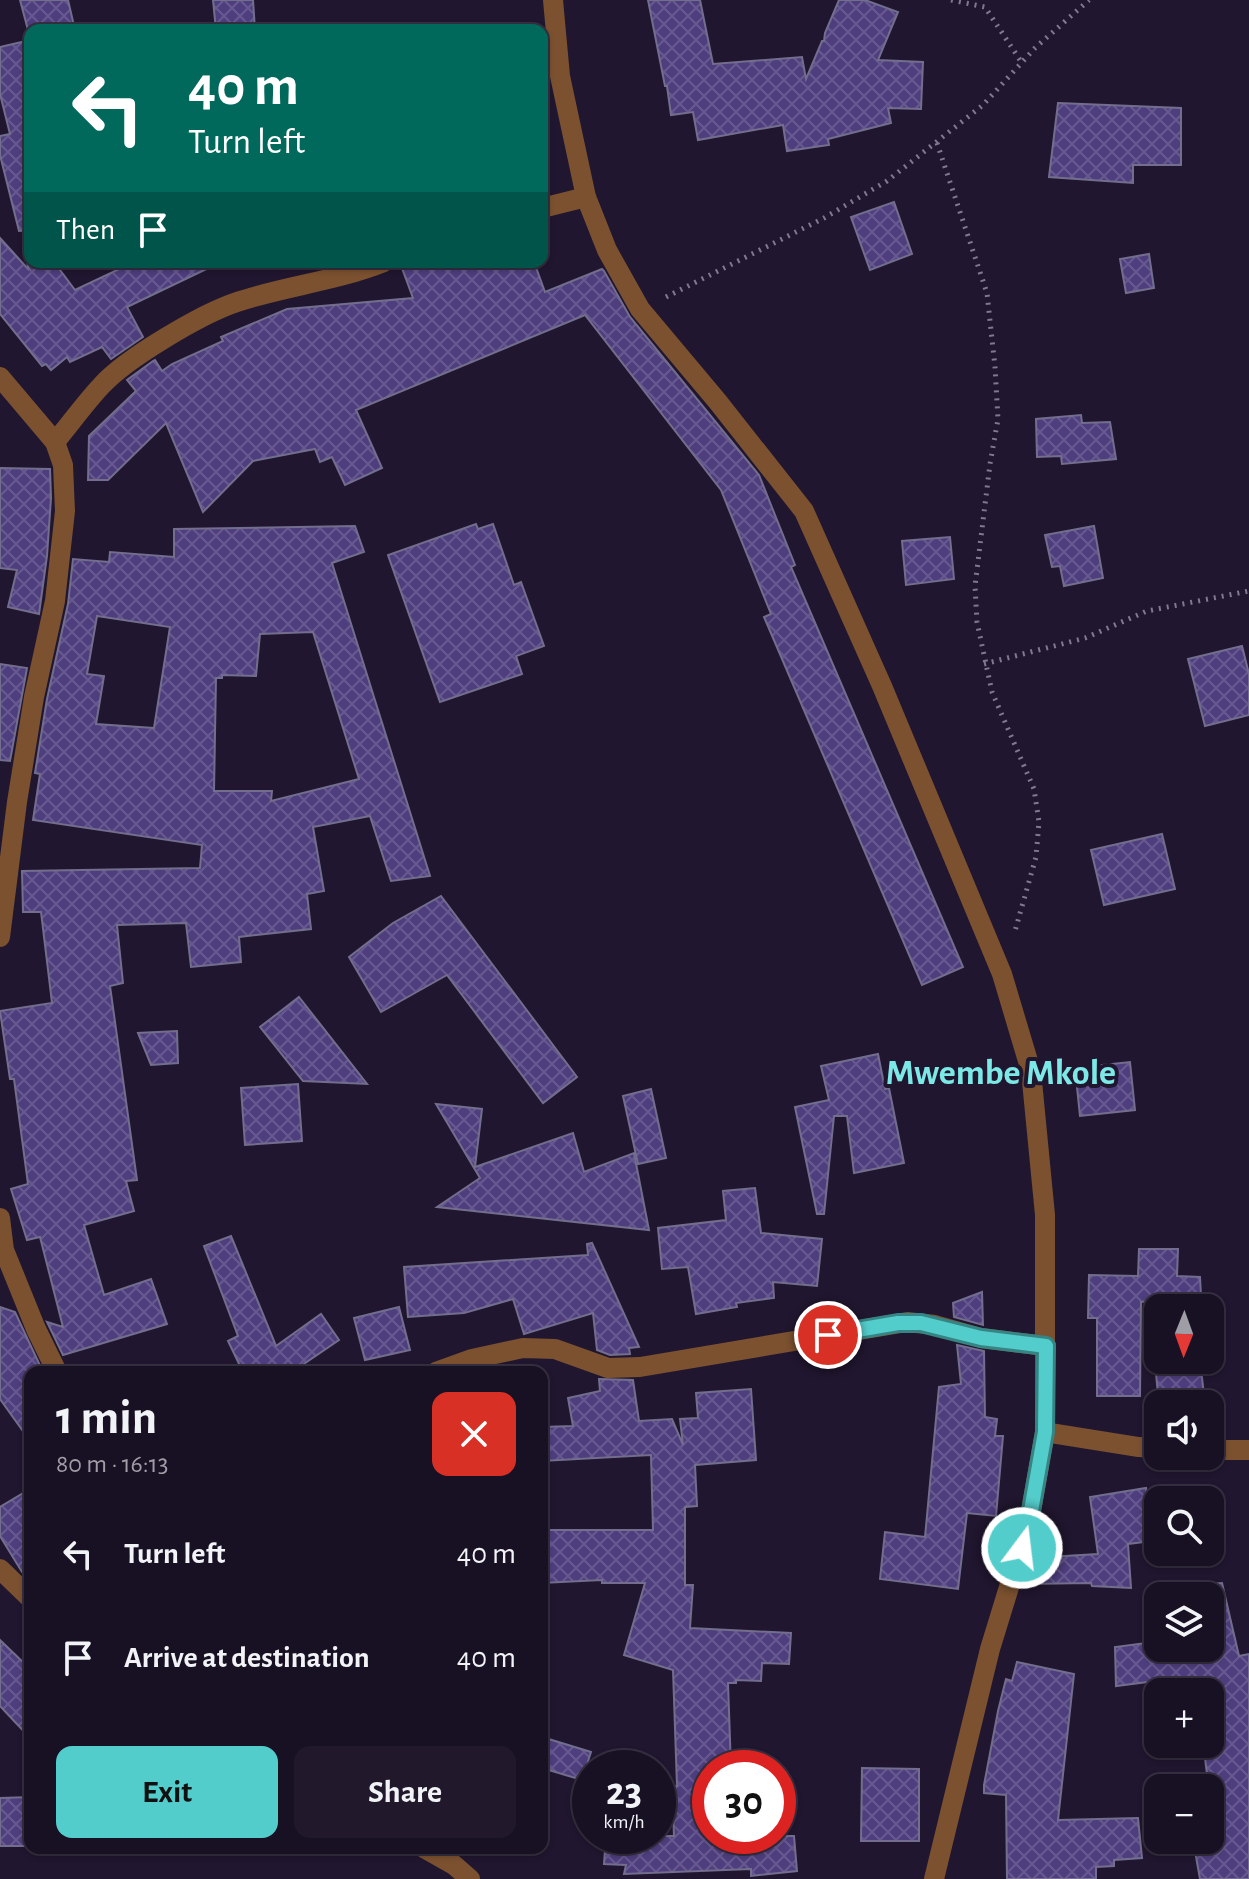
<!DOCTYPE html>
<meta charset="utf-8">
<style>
body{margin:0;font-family:"Alegreya Sans",sans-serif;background:#21192b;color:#f1f3f6;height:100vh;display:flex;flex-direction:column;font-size:30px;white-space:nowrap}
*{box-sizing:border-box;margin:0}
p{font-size:26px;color:#9f9da6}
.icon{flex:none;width:44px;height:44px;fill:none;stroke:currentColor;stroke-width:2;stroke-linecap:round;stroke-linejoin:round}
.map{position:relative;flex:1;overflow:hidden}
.drawer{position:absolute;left:24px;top:1366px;width:524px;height:488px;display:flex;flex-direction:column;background:#181023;border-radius:16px;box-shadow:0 2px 6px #0004,0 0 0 2px #363041}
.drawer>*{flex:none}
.guide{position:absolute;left:24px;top:24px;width:524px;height:244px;border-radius:16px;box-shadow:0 2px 6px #0004,0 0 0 2px #363041;background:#00695c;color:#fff;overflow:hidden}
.needle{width:52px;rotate:181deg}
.fabs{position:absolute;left:1144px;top:1294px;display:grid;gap:16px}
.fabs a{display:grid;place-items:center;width:80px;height:80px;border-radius:16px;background:#181023;box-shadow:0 2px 6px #0004,0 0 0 2px #363041;font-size:40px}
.speed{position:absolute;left:572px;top:1750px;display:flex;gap:16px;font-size:40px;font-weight:700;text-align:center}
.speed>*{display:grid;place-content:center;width:104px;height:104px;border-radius:50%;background:#181023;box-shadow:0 2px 6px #0004,0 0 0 2px #363041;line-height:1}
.speed small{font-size:20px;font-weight:400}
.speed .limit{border:12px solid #d22;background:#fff;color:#111}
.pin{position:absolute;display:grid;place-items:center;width:68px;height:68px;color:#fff;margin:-34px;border:4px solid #fff;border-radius:50%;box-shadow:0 2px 8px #0007}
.me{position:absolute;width:88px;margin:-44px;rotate:15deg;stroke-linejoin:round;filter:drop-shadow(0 0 6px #0008)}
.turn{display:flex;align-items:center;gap:28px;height:168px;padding:0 32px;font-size:36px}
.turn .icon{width:104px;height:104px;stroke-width:2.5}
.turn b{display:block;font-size:56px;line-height:68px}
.then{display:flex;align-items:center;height:76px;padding:0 32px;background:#0003;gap:16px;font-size:30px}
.round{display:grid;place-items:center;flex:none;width:84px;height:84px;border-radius:16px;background:#21192b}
.summary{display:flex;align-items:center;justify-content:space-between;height:136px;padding:0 32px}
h1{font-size:48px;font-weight:600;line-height:60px}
.action{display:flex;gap:16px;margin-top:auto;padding:16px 32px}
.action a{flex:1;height:92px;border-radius:16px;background:#53cdcb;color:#111;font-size:32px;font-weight:600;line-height:92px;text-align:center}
.action a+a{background:#21192b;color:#f1f3f6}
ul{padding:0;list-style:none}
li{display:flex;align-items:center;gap:24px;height:104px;padding:0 32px}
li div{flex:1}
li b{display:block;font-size:30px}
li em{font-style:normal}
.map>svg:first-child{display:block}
</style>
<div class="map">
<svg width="1249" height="1879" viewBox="0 0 1249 1879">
<defs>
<pattern id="building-cross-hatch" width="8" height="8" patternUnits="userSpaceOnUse" patternTransform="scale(2)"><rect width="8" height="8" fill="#4e3e7e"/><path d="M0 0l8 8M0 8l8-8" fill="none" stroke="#675990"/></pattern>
</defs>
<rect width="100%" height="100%" fill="#20162f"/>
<g fill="url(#building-cross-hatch)" stroke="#736e8d" stroke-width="2" fill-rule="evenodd">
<path d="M20,0h48l7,30h-47z"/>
<path d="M213,0h40l2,30h-39z"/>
<path d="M648,0h52l13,64 89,-7 4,22 16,-38h2l1,-8 14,-33h26l33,12 -20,48 45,2 -2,47 -33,-1 3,15 -63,16 1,6 -42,6 -4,-26 -85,15 -5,-28 -22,3 -4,-29h-2z"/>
<path d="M30,40v190l-11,1 -19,-76v-19l10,-2 -10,-40v-47z"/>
<path d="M1058,103l123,5v57h-48v18l-84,-6z"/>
<path d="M894,202l18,52 -42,16 -19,-53z"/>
<path d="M0,238l29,32 -2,-8h27l21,28 59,-28h87l-94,45 16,30 -32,22 -9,-12 -32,15 -3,-5 -16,13 -5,-6 -4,2 -42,-52z"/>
<path d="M1149,254l5,34 -28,5 -6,-34z"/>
<path d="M420,262h114l11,30 57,-23 2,2 26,46 129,158 36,90 -4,2 172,400 -41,18 -158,-368 7,-3 -50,-124 -136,-175 -229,95 26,58 -37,17 -13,-28 -12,5 -5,-13 -62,12 -50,51 -37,-89 -58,57h-20l1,-44 47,-45 -9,-11 26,-19 2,-1 7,11 10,-7 51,-23 -2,-4 66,-28 126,-11 -11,-30z"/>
<path d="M1081,415l1,8 28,-1 6,37 -54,5 -1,-8 -24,1 -1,-38z"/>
<path d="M0,468l50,1 1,29 -4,58 -8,58 -31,-7 9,-37 -17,-2z"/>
<path d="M476,524l2,5 15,-5 21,61 7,-3 23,64 -28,10 6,18 -82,28 -52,-147z"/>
<path d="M355,526l9,26 -32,11 98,313 -39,5 -21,-65 -57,11 11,64 -17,3 4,35 -72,8 2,25 -50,5 -5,-44 -69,2 6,58 -13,3 27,194 -11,1 8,30 -50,14 20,70 47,-16 16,45 -104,31 -16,-33 16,5 -23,-90 -13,3 -16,-51 17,-5 -14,-105h-4l-10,-68 52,-8 -11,-91h-18l-1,-41 178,-3 2,-23 -169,-25 7,-46 -5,-1 12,-74 21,-95 5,-45 36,3 1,-10 64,5v-28zM97,616l73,11 -16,101 -58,-4 8,-48 -17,-2zM313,632l46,147 -88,22 1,-10h-58l2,-113h6v-3l34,1 4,-42z"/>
<path d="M1094,526l9,52 -39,8 -4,-20 -8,1 -7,-32z"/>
<path d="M950,537l4,42 -48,6 -4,-44z"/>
<path d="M1242,646l7,28v41l-44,11 -17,-67z"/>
<path d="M0,664l27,4 -17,93 -10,-1z"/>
<path d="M1162,834l13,55 -71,16 -13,-55z"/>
<path d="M441,896l136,181 -34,26 -96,-128 -66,37 -32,-55 44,-34z"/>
<path d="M299,997l68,87 -64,-3 -43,-54z"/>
<path d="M177,1031l1,32 -27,2 -13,-32z"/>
<path d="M878,1054l7,35 4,-1 15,75 -50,10 -7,-57h-13l-10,98h-7l-22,-107 34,-7 -8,-34z"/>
<path d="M1130,1062l5,48 -55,6 -5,-48z"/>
<path d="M298,1084l4,57 -57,4 -4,-57z"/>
<path d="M651,1089l15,69 -28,6 -15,-68z"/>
<path d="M436,1104l46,5 -7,58 98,-34 11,39 50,-19 15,77 -212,-23 43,-29z"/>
<path d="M755,1188l6,45 61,6 -5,47 -44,-4 1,16 -38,5 1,4 -41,7 -8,-47 -26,2 -4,-41 68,-8 -3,-29z"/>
<path d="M231,1236l45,110 45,-32 18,26 -47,32h-53l3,-2 -14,-29 10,-5 -34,-90z"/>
<path d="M592,1243l47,104 -10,1 1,6 -20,1 -13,-5 -4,-37 -69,21 -11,-35 -49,14 -56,4 -4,-50 184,-12 -1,-11z"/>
<path d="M1139,1249h39l-1,27 23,1 1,19 -60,6 -1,94h-43v-78h-9l1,-43 49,1z"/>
<path d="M982,1292l1,33 -29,-8 -1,-14z"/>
<path d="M0,1307l15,5 28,60h-13v69l-30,-42z"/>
<path d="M399,1307l11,43 -45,10 -11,-42z"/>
<path d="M957,1345l27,6 1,66 12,2 -2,17h8l-7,80 -29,-3 -9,76 -78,-10 5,-47 40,5 14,-150 22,-3z"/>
<path d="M1201,1369l4,35h-46l-3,-30z"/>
<path d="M599,1379l34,1 6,41 33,-2 11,26 -3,-26 18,-1 -2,-25 55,-4 5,71 -61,5 2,41 -12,1v78h8l-3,43 101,5 -2,31 -27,-1 -1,18 -25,-1v3h-8l3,85h-21v68h84l3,35 -46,5v-7l-127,5 2,-9 -22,-1 2,-28h68l-2,-50h5l-4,-116 -49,-15 21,-72h-43v-3l-60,3v-53h111l-2,-75 -109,6v-34l31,-1 -5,-28 32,-7z"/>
<path d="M1146,1488l7,53 -25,3 3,44 -39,-2 -1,-3 -67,1 8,-26 66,-4 -8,-57z"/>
<path d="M30,1489v91l-8,-8 -22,-36v-29z"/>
<path d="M1222,1583l17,73 10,-2v225h-49l-5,-28 21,-4 -12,-97 -28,3 -1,-9h35v-52h-45l-2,-12 -47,6 -1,-39 38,-5 1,6h56v-64z"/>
<path d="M0,1640l30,29v69l-30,-32z"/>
<path d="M1017,1662l57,12 -16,146 80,-2 4,40 -28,2v6l-18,1v12h-89l-1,-84 -22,-2v-8l14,-74 8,-32 6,2z"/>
<path d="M542,1737l49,15 -9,28 -40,-12z"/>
<path d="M862,1768l57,1v72h-58z"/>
<path d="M30,1797v49h-30v-48z"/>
</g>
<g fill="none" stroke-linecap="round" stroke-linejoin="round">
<g stroke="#81798e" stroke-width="5" stroke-dasharray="2 6" stroke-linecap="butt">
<path d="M951,0l34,7 37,56"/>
<path d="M937,143l50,150 8,74 3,52 -8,45 -15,122 2,36 15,70 42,97 5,33 -3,35 -21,74"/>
<path d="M666,297l158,-79 63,-37 96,-76 52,-57 54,-48"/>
<path d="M984,664l101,-26 62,-27 102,-20"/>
</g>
<g stroke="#7b512f" stroke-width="20">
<path d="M553,0l7,76 26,121 21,53 33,59 78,93 86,109 78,175 120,288 29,97 14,144v217l-16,90 -39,127 -56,230"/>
<path d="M542,208l44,-11"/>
<path d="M0,377l55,65 8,23 2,46 -10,90 -21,96 -17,105 -17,135"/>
<path d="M55,442c16,-19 30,-39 47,-57 25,-27 99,-71 135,-83 48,-16 100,-21 147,-40"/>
<path d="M0,1218l4,32 32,79 21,43"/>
<path d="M436,1372l36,-13 51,-11 32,1 53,19 32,-1 267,-45 28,3 46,13 65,8"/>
<path d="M1045,1432l94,15 19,1"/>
<path d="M1210,1450h39"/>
<path d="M0,1569l30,29"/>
<path d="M424,1848l30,17 16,14"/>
</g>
</g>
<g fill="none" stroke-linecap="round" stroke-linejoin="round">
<defs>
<path id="route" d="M828,1335l70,-12h23l60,15 65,8 -1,86 -16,90 -7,26"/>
</defs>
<use href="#route" stroke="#368584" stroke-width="20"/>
<use href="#route" stroke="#53cdcb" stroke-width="14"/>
</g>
<g text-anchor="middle" stroke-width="8" stroke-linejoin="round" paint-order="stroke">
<g font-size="36" font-weight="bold" fill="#7de9e7" stroke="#20162f">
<text x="1001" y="1084">Mwembe Mkole</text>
</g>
</g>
</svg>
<div class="fabs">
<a><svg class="needle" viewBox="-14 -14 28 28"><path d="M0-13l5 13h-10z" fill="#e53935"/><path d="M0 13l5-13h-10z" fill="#9f9da6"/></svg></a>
<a><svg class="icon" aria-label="sound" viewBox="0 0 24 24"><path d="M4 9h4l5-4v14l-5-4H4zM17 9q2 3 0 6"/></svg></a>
<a><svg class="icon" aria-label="search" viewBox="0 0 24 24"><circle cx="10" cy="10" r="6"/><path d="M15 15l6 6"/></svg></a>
<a><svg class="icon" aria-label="layers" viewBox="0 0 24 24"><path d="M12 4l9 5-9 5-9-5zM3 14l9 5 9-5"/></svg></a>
<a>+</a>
<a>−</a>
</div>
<div class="speed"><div>23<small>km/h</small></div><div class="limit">30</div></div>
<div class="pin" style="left:828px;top:1335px;background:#d93025"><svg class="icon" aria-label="arrive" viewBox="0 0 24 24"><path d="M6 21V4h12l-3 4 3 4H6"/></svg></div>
<svg class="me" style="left:1022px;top:1548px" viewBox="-20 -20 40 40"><circle r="17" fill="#53cdcb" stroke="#fff" stroke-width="3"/><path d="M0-11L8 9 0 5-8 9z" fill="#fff"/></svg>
<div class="guide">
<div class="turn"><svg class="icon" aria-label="left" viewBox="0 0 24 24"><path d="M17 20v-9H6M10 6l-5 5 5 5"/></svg><div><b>40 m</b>Turn left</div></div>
<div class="then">Then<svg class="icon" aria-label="arrive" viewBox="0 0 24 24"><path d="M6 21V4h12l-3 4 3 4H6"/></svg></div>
</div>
<section class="drawer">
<div class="summary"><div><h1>1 min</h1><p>80 m · 16:13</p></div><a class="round" style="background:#d93025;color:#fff"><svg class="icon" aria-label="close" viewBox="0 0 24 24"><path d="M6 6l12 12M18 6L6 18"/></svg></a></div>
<ul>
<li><svg class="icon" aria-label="left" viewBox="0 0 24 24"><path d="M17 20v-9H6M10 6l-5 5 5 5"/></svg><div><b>Turn left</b></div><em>40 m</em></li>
<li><svg class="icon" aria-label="arrive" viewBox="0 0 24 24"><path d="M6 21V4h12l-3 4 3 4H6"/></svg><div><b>Arrive at destination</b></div><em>40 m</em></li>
</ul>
<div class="action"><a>Exit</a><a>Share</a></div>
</section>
</div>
